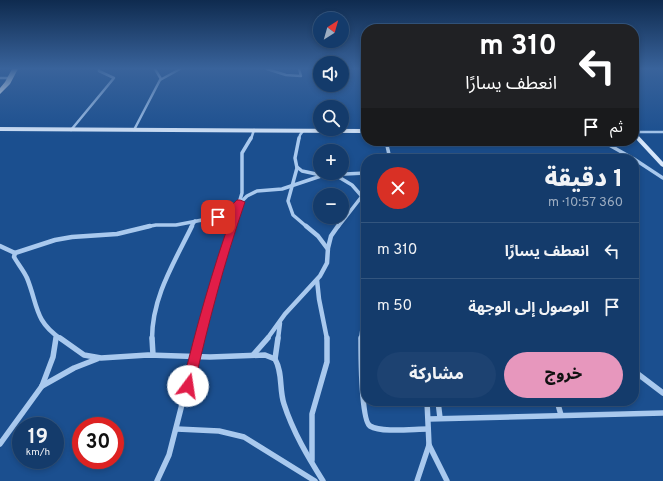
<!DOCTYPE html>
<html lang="ar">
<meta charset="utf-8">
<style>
body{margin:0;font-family:Overpass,"Noto Sans Arabic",sans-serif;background:#1d4271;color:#f1f3f6;direction:rtl;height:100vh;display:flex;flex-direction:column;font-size:15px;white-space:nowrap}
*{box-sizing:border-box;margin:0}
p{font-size:13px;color:#9dadc1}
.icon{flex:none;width:22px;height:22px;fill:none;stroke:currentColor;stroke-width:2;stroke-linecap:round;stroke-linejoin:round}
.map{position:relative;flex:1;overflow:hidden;direction:ltr}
.sheet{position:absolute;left:361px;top:154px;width:278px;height:252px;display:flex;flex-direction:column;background:#143b6b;border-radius:16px;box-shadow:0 2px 6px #0003,0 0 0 1px #33557e;direction:rtl}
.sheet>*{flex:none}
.hud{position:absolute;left:361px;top:24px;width:278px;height:122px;border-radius:16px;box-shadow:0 2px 6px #0003,0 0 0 1px #33557e;direction:rtl;background:#202124;color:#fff;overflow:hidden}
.needle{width:26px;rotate:37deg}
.fabs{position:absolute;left:313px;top:12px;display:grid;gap:8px}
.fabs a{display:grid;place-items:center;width:36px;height:36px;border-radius:50%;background:#143b6b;box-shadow:0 2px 6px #0003,0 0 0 1px #33557e;font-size:20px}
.speed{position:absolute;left:12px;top:417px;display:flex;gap:8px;font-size:20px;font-weight:700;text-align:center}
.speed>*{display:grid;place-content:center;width:52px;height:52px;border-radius:50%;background:#143b6b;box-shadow:0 2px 6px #0003,0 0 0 1px #33557e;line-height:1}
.speed small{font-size:10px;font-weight:400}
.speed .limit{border:6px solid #d22;background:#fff;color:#111}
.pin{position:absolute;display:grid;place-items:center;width:34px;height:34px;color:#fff;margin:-17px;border-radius:8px;box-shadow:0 2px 6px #0006}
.me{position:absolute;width:44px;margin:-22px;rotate:14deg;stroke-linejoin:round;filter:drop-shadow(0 0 3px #0008)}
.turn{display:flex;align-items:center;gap:14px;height:84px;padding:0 16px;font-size:18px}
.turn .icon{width:52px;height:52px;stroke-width:2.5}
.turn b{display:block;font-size:28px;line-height:34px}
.then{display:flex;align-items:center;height:38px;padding:0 16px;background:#0003;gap:8px;font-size:15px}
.round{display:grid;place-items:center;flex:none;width:42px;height:42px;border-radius:21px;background:#1d4271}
.headline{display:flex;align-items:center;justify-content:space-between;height:68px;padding:0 16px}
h1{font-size:24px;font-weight:800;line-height:30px}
.button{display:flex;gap:8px;margin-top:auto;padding:8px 16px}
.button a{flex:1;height:46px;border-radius:24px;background:#e797bd;color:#111;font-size:16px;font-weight:800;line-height:46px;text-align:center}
.button a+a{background:#1d4271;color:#f1f3f6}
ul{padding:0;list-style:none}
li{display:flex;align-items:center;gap:12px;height:56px;padding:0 16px;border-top:1px solid #33557e}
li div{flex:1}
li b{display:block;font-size:15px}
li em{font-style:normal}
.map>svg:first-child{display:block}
</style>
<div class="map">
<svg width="663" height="481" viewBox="0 0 663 481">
<rect width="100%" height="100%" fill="#1b4f8f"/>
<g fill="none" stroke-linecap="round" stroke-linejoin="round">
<g stroke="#a9c9ee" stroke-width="2.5">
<path d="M155,69l6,10"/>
<path d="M267,69l19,6 15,1 -2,-7"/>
<path d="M0,78h11"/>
<path d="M71,130l43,-52 -15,-7v-2"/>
<path d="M134,130l26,-50 20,-11"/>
<path d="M634,132h29"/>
<path d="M251,139l3,-9"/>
<path d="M299,139l1,-4 3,-4"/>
</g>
<g stroke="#a9c9ee" stroke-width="3.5">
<path d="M299,138l-4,20 2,10 -9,33 5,14 14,12"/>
<path d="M386,141l4,18"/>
<path d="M602,141l32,18"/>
<path d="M634,159l29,19"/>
<path d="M297,167l5,4 19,4"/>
<path d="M337,176l15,9 14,16"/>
<path d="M145,227l11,-2h20l42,-8 14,-6 15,-15 10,-5 25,-2 42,-14 42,-2"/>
<path d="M191,227l4,-6"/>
<path d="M232,227l10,-34v-40l9,-15"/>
<path d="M338,227l28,-36"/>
</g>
<g stroke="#a9c9ee" stroke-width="4.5">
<path d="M306,226l12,10 9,12"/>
<path d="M0,246l15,7 40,-13 17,-3 45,-3 33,-8"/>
<path d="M15,253l-1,4c4,7 10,14 13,21 11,27 7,43 34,61"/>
<path d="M317,280l2,19 8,40"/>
<path d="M56,339v-3"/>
<path d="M152,339c0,-42 22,-76 40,-113"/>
<path d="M198,339l34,-113"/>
<path d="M267,339l18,-25 35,-38 7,-13 1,-15 3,-12 7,-10"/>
<path d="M278,339l2,-16"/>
<path d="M361,339l2,-14 3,-6"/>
</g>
<g stroke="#a9c9ee" stroke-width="5.5">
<path d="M60,338l24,17 17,3 47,-3 62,2 55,-2 10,4c8,14 4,30 9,45 9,28 24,53 39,77"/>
<path d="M152,338l1,17"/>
<path d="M361,338c0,14 0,83 9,88 12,7 43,3 58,3"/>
<path d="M253,355l15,-17"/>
<path d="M275,359l3,-21"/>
<path d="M634,371l29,22"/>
<path d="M42,386l32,-18 23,-9"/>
<path d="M438,401l2,17"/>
<path d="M557,401l4,14"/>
<path d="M429,419l234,-6"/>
<path d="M177,429l42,2 25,6 71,44"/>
<path d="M0,444l42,-58 11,-29 3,-19"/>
<path d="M429,445l18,36"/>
<path d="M312,460v-46l15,-52v-24"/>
<path d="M157,481l12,-26 30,-117"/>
<path d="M417,481l12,-36 -2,-44"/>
</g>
<g fill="#d6e6fa" fill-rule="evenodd">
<path d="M0,127l366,2v4l-366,-2z"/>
<path d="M634,132l2,1 27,29v5l-2,-1 -27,-29z"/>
</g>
<path fill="#fff" fill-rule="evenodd" d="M12,69h6l-8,15 -10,10v-6l5,-6z"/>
</g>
<linearGradient id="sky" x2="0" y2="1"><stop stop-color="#0f2b4f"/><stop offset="0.5" stop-color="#39639b"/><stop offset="1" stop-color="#39639b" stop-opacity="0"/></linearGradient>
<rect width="663" height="137" fill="url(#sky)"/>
<path fill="#e11d48" stroke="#92132f" d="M237,200h3l5,2c-21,61 -37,122 -51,184l-2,4 -4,2 -5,-2 -1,-4c14,-58 30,-115 50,-171l-14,5 -4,-3 1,-2 10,-3z"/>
</svg>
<div class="fabs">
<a><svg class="needle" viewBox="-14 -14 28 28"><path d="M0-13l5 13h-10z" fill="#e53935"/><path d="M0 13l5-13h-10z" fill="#9dadc1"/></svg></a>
<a><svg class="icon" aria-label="sound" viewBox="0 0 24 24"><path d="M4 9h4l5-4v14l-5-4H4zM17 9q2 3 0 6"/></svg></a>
<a><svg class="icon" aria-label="search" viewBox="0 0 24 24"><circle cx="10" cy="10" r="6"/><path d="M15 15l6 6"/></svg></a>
<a>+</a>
<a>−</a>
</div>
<div class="speed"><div>19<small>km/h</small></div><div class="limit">30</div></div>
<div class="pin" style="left:218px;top:217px;background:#d93025"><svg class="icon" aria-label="arrive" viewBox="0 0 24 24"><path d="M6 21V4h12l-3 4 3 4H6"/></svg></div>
<svg class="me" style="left:188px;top:386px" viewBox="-20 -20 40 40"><circle r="19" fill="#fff"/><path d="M0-13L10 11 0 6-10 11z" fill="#e11d48"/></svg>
<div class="hud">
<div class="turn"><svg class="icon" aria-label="left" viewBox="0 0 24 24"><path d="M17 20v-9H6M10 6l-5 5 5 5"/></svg><div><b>310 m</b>انعطف يسارًا</div></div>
<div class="then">ثم<svg class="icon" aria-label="arrive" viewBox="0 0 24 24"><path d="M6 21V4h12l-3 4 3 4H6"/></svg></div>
</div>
<section class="sheet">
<div class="headline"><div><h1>1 دقيقة</h1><p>360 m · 10:57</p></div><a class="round" style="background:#d93025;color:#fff"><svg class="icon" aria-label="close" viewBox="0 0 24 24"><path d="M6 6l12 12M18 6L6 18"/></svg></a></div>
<ul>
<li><svg class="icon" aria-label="left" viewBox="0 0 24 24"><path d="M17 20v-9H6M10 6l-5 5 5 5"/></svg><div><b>انعطف يسارًا</b></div><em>310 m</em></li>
<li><svg class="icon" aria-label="arrive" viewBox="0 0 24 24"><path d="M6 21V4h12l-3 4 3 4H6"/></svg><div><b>الوصول إلى الوجهة</b></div><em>50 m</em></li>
</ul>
<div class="button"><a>خروج</a><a>مشاركة</a></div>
</section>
</div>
